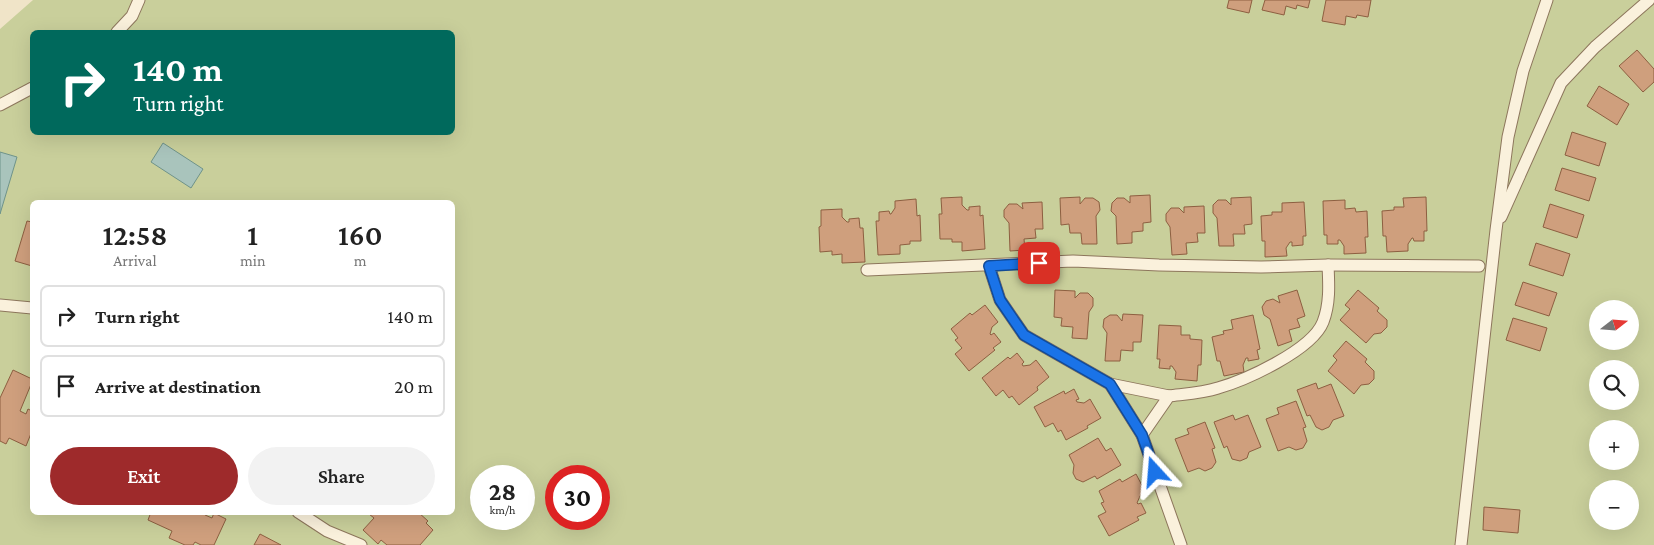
<!DOCTYPE html>
<meta charset="utf-8">
<style>
body{margin:0;font-family:"Crimson Pro",serif;background:#f2f2f2;color:#222;height:100vh;display:flex;flex-direction:column;font-size:19px;white-space:nowrap}
*{box-sizing:border-box;margin:0}
p{font-size:16px;color:#767676}
.icon{flex:none;width:28px;height:28px;fill:none;stroke:currentColor;stroke-width:2;stroke-linecap:round;stroke-linejoin:round}
.map{position:relative;flex:1;overflow:hidden}
.details{position:absolute;left:30px;top:200px;width:425px;height:315px;display:flex;flex-direction:column;background:#fff;border-radius:8px;box-shadow:0 5px 20px #0002}
.details>*{flex:none}
.guide{position:absolute;left:30px;top:30px;width:425px;height:105px;border-radius:8px;box-shadow:0 5px 20px #0002;background:#00695c;color:#fff;overflow:hidden}
.needle{width:32px;rotate:73deg}
.fabs{position:absolute;left:1589px;top:300px;display:grid;gap:10px}
.fabs a{display:grid;place-items:center;width:50px;height:50px;border-radius:50%;background:#fff;box-shadow:0 5px 20px #0002;font-size:25px}
.speed{position:absolute;left:470px;top:465px;display:flex;gap:10px;font-size:25px;font-weight:700;text-align:center}
.speed>*{display:grid;place-content:center;width:65px;height:65px;border-radius:50%;background:#fff;box-shadow:0 5px 20px #0002;line-height:1}
.speed small{font-size:12px;font-weight:400}
.speed .limit{border:8px solid #d22;background:#fff;color:#111}
.pin{position:absolute;display:grid;place-items:center;width:42px;height:42px;color:#fff;margin:-21px;border-radius:10px;box-shadow:0 2px 8px #0006}
.me{position:absolute;width:55px;margin:-28px;rotate:341deg;stroke-linejoin:round;filter:drop-shadow(0 0 4px #0008)}
.turn{display:flex;align-items:center;gap:18px;height:105px;padding:0 20px;font-size:22px}
.turn .icon{width:65px;height:65px;stroke-width:2.5}
.turn b{display:block;font-size:35px;line-height:42px}
.eta{display:flex;justify-content:space-evenly;align-items:center;height:85px;text-align:center}
.eta b{font-size:30px;font-weight:600;line-height:35px}
.cta{display:flex;gap:10px;margin-top:auto;padding:10px 20px}
.cta a{flex:1;height:58px;border-radius:30px;background:#9e2a2b;color:#fff;font-size:20px;font-weight:600;line-height:58px;text-align:center}
.cta a+a{background:#f2f2f2;color:#222}
ul{padding:0;list-style:none}
li{display:flex;align-items:center;gap:15px;height:62px;margin:0 10px 8px;padding:0 10px;border:2px solid #e0e0e0;border-radius:8px}
li div{flex:1}
li b{display:block;font-size:19px}
li em{font-style:normal}
.map>svg:first-child{display:block}
</style>
<div class="map">
<svg width="1654" height="545" viewBox="0 0 1654 545">
<rect width="100%" height="100%" fill="#f0e4c8"/>
<path fill="#c9cf9b" fill-rule="evenodd" d="M33,0h1621v545h-1654v-516zM32,32h420v100h-420zM32,202h420v310h-420zM1598,309h32v32h-32zM1598,369h32v32h-32zM1598,429h32v32h-32zM481,476h43v43h-43zM556,476h43v43h-43zM1598,489h32v32h-32z"/>
<g fill="#a9c4bc" stroke="#6f938a">
<path d="M163,143l40,26 -12,19 -40,-26z"/>
<path d="M0,152l17,5 -17,57z"/>
</g>
<g fill="#cf9f7d" stroke="#8d5f41">
<path d="M1229,0h23l-3,13 -22,-5z"/>
<path d="M1265,0h45l-2,8 -11,-3 -1,4 -10,-3 -2,9 -22,-5z"/>
<path d="M1326,0h45l-3,17 -11,-2 -1,3 -10,-2 -1,9 -23,-4z"/>
<path d="M1637,50l17,19v13l-11,10 -24,-26z"/>
<path d="M1599,86l30,18 -12,21 -30,-19z"/>
<path d="M1572,132l34,11 -7,23 -34,-11z"/>
<path d="M1562,168l34,10 -7,23 -34,-11z"/>
<path d="M1150,195l1,27 -8,1v8l-11,1v11l-15,1 -1,-28 -5,-5 1,-8 5,-5h7l6,5v-7z"/>
<path d="M962,197v8l5,5h2v-3l11,-1v10l3,-1 2,34 -23,2v-9h-10v-3h-12l-1,-25h3l-1,-16z"/>
<path d="M1080,197v7l5,-6h8l6,4 1,8 -4,6 1,28h-15l-1,-11h-11l-1,-9 -8,1 -1,-27z"/>
<path d="M1251,197l1,27 -8,1 1,9h-12l1,12h-15l-2,-28 -4,-5v-8l5,-5h8l5,5v-7z"/>
<path d="M1426,197l1,34h-3v10h-10l-1,-3h-1l-4,6v7l-21,1 -1,-16h-3l-1,-25 12,-1v-3h10l-1,-9z"/>
<path d="M916,199l1,17 3,-1 1,26h-11v3l-10,1v9l-22,1 -2,-34h3v-9l10,-1 1,3h1l4,-6v-7z"/>
<path d="M1345,200v9l10,-1 1,4 11,-1 1,26h-3l1,16 -22,1v-8l-4,-6h-2v4h-11v-9h-3l-1,-34z"/>
<path d="M1042,202l1,27h-8l1,9 -12,1 1,11 -15,1 -1,-28 -5,-6v-7l5,-6h8l6,5 -1,-6z"/>
<path d="M1304,202l2,34h-3v9l-11,1v-4h-2l-4,6 1,8 -22,1v-16h-3l-1,-25 11,-1v-3h10v-9z"/>
<path d="M1550,204l34,11 -7,23 -34,-11z"/>
<path d="M1204,206l1,27h-8l1,9 -12,1 1,11 -15,1 -2,-28 -4,-6v-7l5,-6h8l5,5v-6z"/>
<path d="M842,209v8l5,5h2v-3l10,-1 1,10h3l2,34 -23,1v-9l-10,1v-4l-12,1 -1,-25 2,-1v-16z"/>
<path d="M27,221l5,1v44l-17,-5z"/>
<path d="M1536,243l34,11 -7,22 -34,-11z"/>
<path d="M1523,282l34,11 -8,23 -34,-11z"/>
<path d="M1055,290l20,1v7l5,-5h8l5,5v8l-4,6 -2,27 -15,-1 1,-11 -12,-1 1,-8 -8,-1z"/>
<path d="M1297,290l8,26 -8,3 3,8 -11,3 3,11 -14,5 -8,-27 -6,-4 -2,-8 4,-6 7,-2 7,4 -2,-7z"/>
<path d="M1358,290l21,18 -2,3 10,9v7l-6,6 -7,1 -8,9 -26,-23 10,-11 -5,-4z"/>
<path d="M985,305l13,17 -6,5 -2,7 1,1 3,-2 7,9 -8,6 2,2 -26,21 -14,-17 7,-6 -7,-8 3,-2 -7,-9 19,-16 2,2z"/>
<path d="M1123,314l20,1 -2,27h-8v9l-12,-1 -1,11h-15l2,-28 -4,-6 1,-8 6,-4h7l5,6z"/>
<path d="M1253,315l7,34 -3,1 2,9 -11,2v-3h-2l-3,7 1,7 -20,4 -4,-15h-3l-5,-24 12,-3 -1,-3 10,-2 -2,-9z"/>
<path d="M1513,318l34,10 -7,23 -34,-11z"/>
<path d="M1159,325l22,1v9h9v4l12,1 -1,25h-3l-1,16 -22,-2 1,-7 -4,-6h-2v3l-11,-1 1,-9h-3z"/>
<path d="M1346,341l21,18 -2,3 9,9v8l-5,5 -8,1 -7,9 -26,-23 9,-11 -4,-4z"/>
<path d="M1017,353l7,9 -2,2 1,2 7,-1 6,-5 13,17 -12,10 1,3 -19,15 -7,-9 -3,2 -6,-8 -7,6 -14,-18 26,-21 2,2z"/>
<path d="M13,370l19,9v3l-12,29 6,3 2,-5 4,2v20l-6,15 -17,-8 -3,6 -6,-3v-43z"/>
<path d="M1316,383l2,6 13,-5 13,32 -11,4 -4,7 -7,3 -6,-3 -6,-12 -3,1 -10,-26z"/>
<path d="M1074,389l5,10 -3,1 1,2 7,1 6,-4 11,19 -14,8 1,2 -22,12 -5,-10 -3,2 -5,-9 -8,4 -11,-20 30,-16 1,3z"/>
<path d="M1296,401l10,26 -3,1 4,13 -4,7 -7,2 -7,-3 -11,4 -12,-32 13,-5 -2,-6z"/>
<path d="M1233,415l2,5 13,-5 13,32 -12,5 -2,6 -7,3 -8,-2 -5,-13 -3,2 -10,-26z"/>
<path d="M1205,422l10,26 -3,1 4,13 -4,6 -7,3 -6,-3 -11,4 -13,-33 14,-5 -2,-5z"/>
<path d="M1098,438l8,13 5,-3 10,17 -24,14 -2,-3 -12,6 -7,-3 -3,-6 1,-8 -5,-10z"/>
<path d="M1136,474l10,19 -6,3 -3,7 1,1 3,-1 5,10 -9,4 2,3 -30,16 -11,-20 8,-4 -5,-9 3,-1 -5,-11 21,-12 2,3z"/>
<path d="M1484,507l36,3 -2,23 -35,-3z"/>
<path d="M151,512h55l-1,3 7,3 2,-5 12,6 -12,26h-13l-6,-3 -2,3h-8l-16,-7 3,-7 -24,-11z"/>
<path d="M370,512h48l10,9 -2,2 7,7 -13,15h-33l-6,-5 -3,4 -15,-14 11,-12 -5,-4z"/>
<path d="M260,534l21,11h-27z"/>
</g>
<g fill="none" stroke-linecap="round" stroke-linejoin="round">
<defs>
<g id="street">
<path d="M117,32l15,-16 7,-16"/>
<path d="M0,105l32,-17"/>
<path d="M1501,217l60,-134 34,-36 54,-47"/>
<path d="M1328,265l151,1"/>
<path d="M989,266l11,34 24,35 86,49 59,12"/>
<path d="M867,270l206,-9 86,4 102,2 67,-2c1,20 2,39 -5,57 -11,28 -77,58 -105,66 -15,5 -33,6 -49,8l-27,39 39,110"/>
<path d="M0,305l32,3"/>
<path d="M1110,384l32,51"/>
<path d="M298,512l29,19 34,14"/>
<path d="M1461,545l35,-315 12,-93 15,-66 24,-71"/>
</g>
</defs>
<use href="#street" stroke="#8d765c" stroke-width="13"/>
<use href="#street" stroke="#faf1dc" stroke-width="11"/>
</g>
<g fill="none" stroke-linecap="round" stroke-linejoin="round">
<defs>
<path id="route" d="M1039,263l-50,3 11,34 24,35 86,49 32,51 13,37"/>
</defs>
<use href="#route" stroke="#114b97" stroke-width="12"/>
<use href="#route" stroke="#1a73e8" stroke-width="9"/>
</g>
</svg>
<div class="fabs">
<a><svg class="needle" viewBox="-14 -14 28 28"><path d="M0-13l5 13h-10z" fill="#e53935"/><path d="M0 13l5-13h-10z" fill="#767676"/></svg></a>
<a><svg class="icon" aria-label="search" viewBox="0 0 24 24"><circle cx="10" cy="10" r="6"/><path d="M15 15l6 6"/></svg></a>
<a>+</a>
<a>−</a>
</div>
<div class="speed"><div>28<small>km/h</small></div><div class="limit">30</div></div>
<div class="pin" style="left:1039px;top:263px;background:#d93025"><svg class="icon" aria-label="arrive" viewBox="0 0 24 24"><path d="M6 21V4h12l-3 4 3 4H6"/></svg></div>
<svg class="me" style="left:1155px;top:472px" viewBox="-20 -20 40 40"><path d="M0-17L14 15 0 8-14 15z" fill="#1a73e8" stroke="#fff" stroke-width="4"/></svg>
<div class="guide">
<div class="turn"><svg class="icon" aria-label="right" viewBox="0 0 24 24"><path d="M7 20v-9h11M14 6l5 5-5 5"/></svg><div><b>140 m</b>Turn right</div></div>
</div>
<section class="details">
<div class="eta">
<div><b>12:58</b><p>Arrival</p></div>
<div><b>1</b><p>min</p></div>
<div><b>160</b><p>m</p></div>
</div>
<ul>
<li><svg class="icon" aria-label="right" viewBox="0 0 24 24"><path d="M7 20v-9h11M14 6l5 5-5 5"/></svg><div><b>Turn right</b></div><em>140 m</em></li>
<li><svg class="icon" aria-label="arrive" viewBox="0 0 24 24"><path d="M6 21V4h12l-3 4 3 4H6"/></svg><div><b>Arrive at destination</b></div><em>20 m</em></li>
</ul>
<div class="cta"><a>Exit</a><a>Share</a></div>
</section>
</div>
